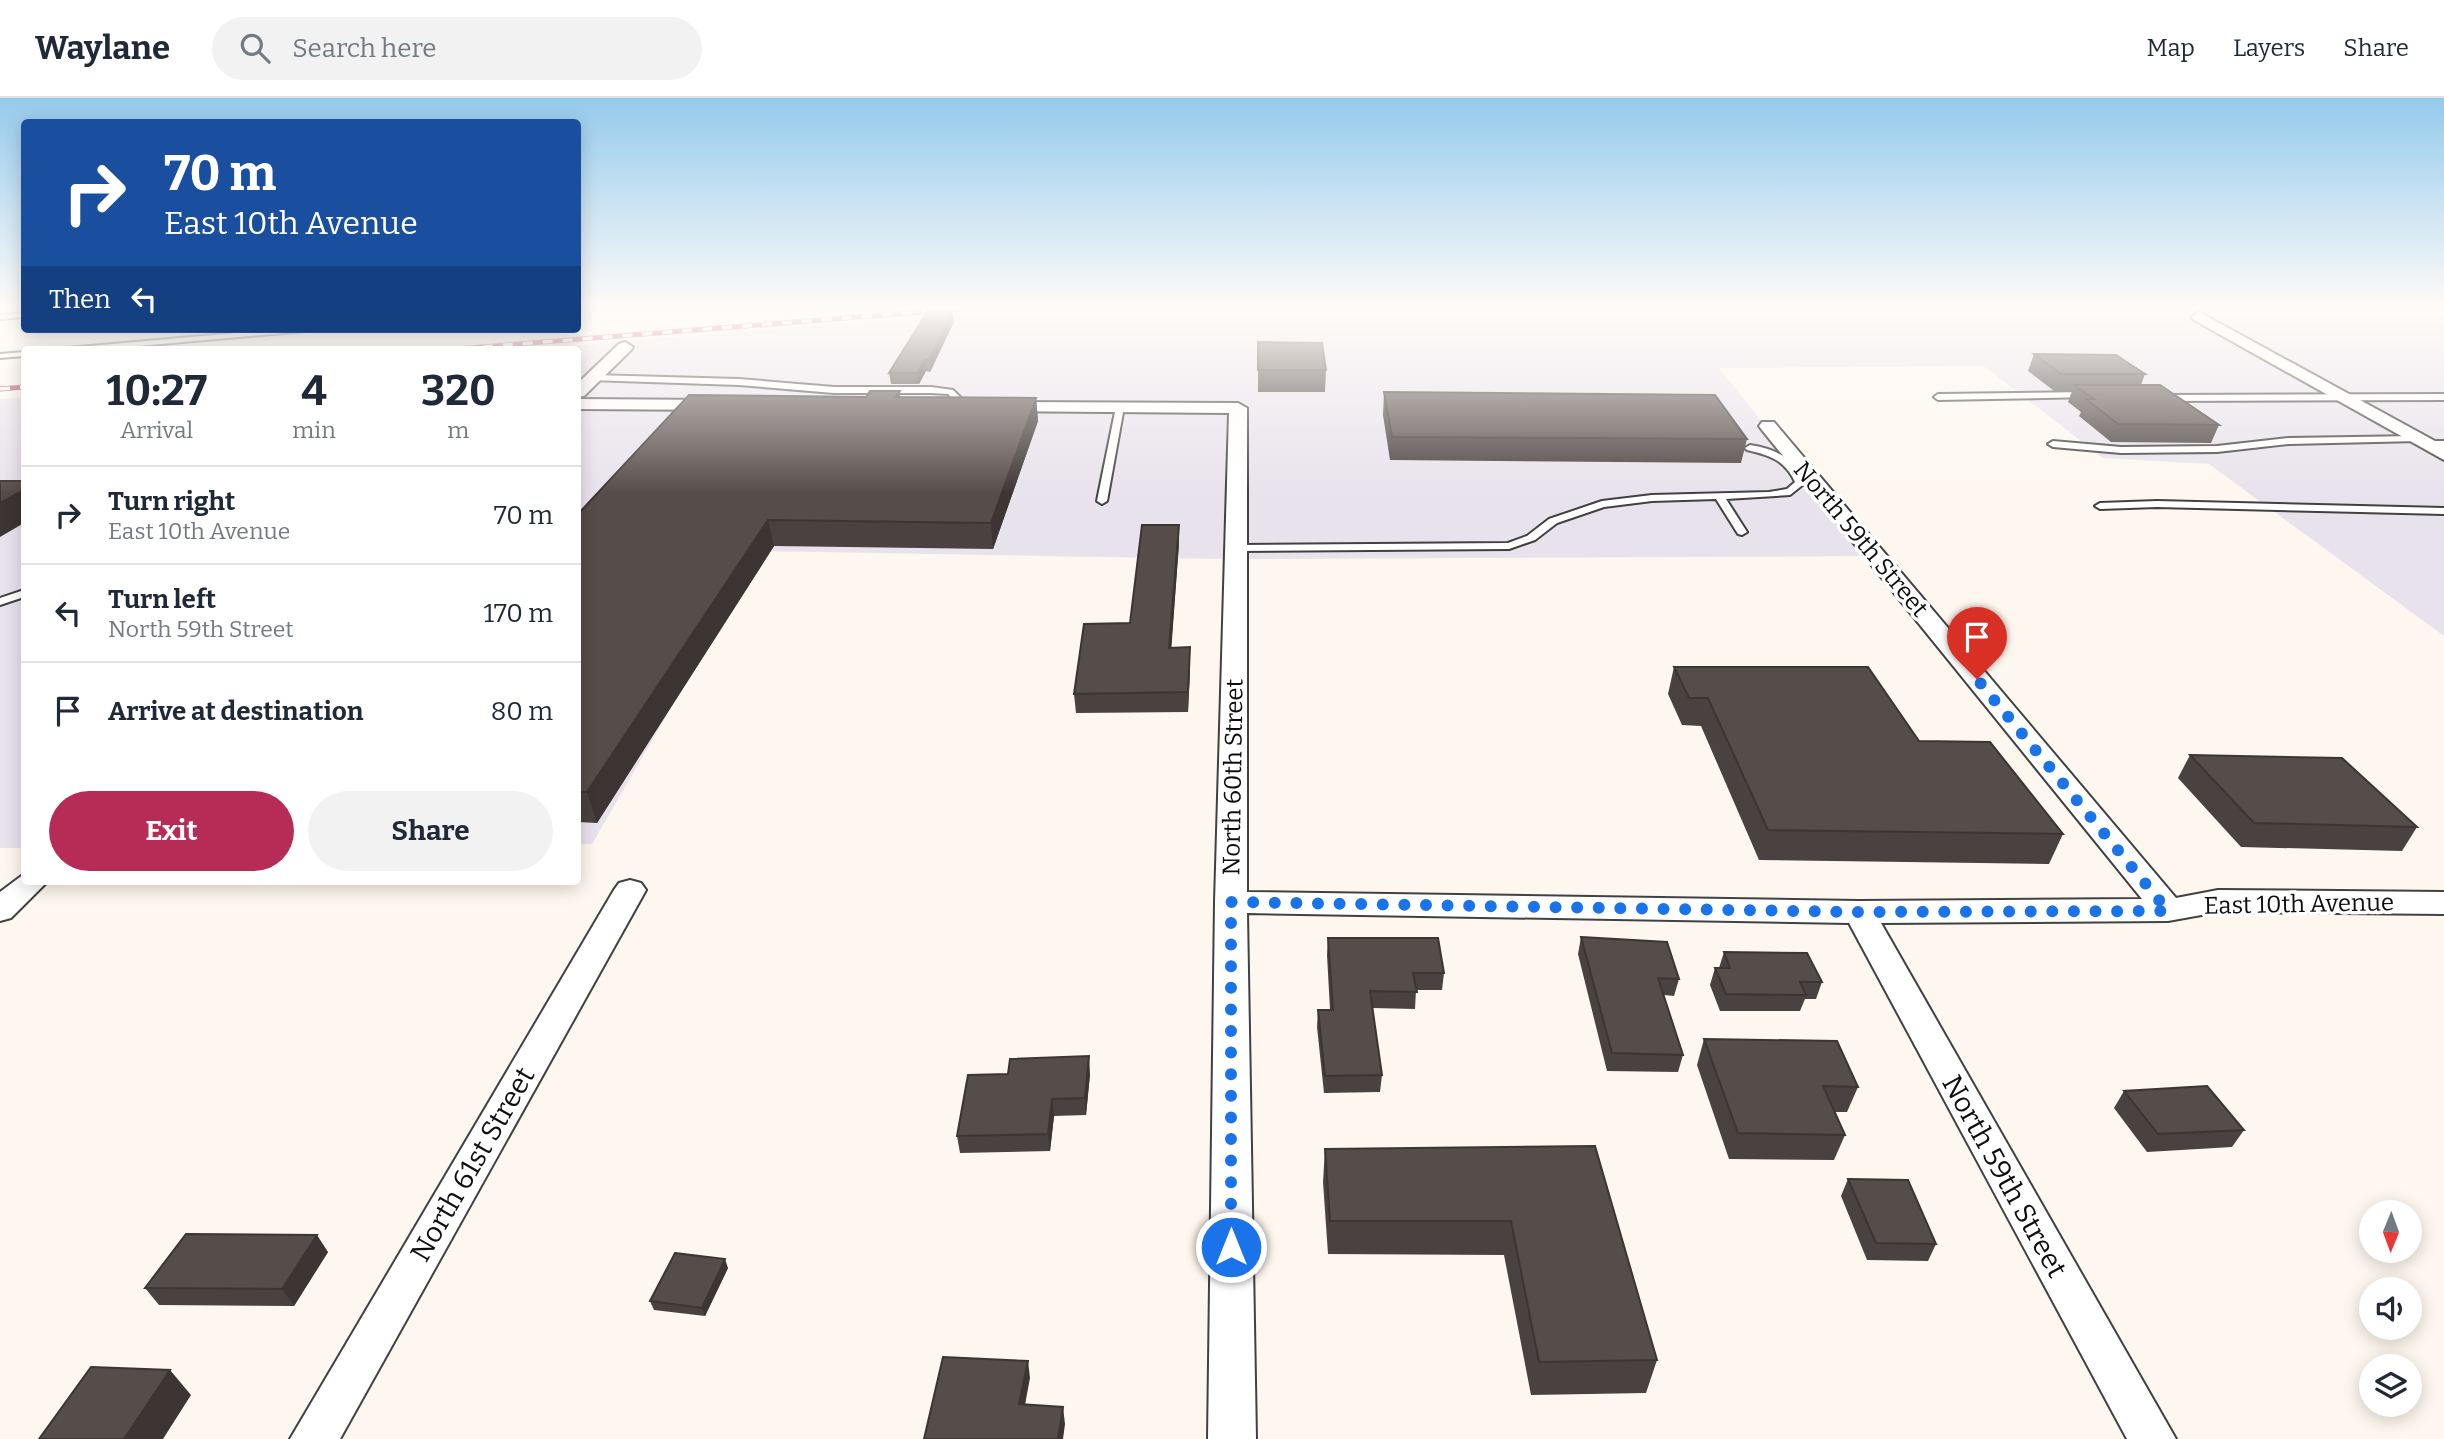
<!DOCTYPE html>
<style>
body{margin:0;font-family:Bitter,serif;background:#f2f2f3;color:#1f2937;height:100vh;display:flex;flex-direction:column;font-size:26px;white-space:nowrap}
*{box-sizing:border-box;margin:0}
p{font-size:23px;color:#747a83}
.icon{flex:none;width:38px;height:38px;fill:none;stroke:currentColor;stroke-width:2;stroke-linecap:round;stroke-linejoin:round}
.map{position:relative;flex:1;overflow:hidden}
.details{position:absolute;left:21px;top:248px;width:560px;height:539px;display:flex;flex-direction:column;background:#fff;border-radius:7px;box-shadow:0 4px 18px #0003}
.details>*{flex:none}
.top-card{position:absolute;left:21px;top:21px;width:560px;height:214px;border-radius:7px;box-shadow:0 4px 18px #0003;background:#1a4fa0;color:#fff;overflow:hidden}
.needle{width:46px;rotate:181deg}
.fabs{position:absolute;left:2359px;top:1102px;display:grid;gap:14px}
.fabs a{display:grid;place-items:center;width:63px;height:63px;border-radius:50%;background:#fff;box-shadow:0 4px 18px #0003;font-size:35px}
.pin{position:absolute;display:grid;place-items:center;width:60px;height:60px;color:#fff;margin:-72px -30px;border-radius:50% 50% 50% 0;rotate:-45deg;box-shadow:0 0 7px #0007}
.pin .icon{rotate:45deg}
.me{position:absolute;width:77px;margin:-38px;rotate:0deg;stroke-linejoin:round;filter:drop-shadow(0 0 5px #0008)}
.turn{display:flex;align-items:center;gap:24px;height:147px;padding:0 28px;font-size:32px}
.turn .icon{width:91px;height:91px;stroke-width:2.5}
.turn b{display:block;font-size:49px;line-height:60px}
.then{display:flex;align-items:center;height:66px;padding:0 28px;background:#0003;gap:14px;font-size:26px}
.eta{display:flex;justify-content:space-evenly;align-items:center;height:119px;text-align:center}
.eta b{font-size:42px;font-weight:700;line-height:49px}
.action{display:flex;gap:14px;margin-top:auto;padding:14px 28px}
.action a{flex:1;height:80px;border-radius:42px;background:#b72c56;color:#fff;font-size:28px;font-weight:700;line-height:80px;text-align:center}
.action a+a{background:#f2f2f3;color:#1f2937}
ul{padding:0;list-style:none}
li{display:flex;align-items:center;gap:21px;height:98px;padding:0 28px;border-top:2px solid #e0e1e3}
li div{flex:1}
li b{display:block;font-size:26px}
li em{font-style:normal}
header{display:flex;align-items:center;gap:42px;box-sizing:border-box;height:98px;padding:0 35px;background:#fff;border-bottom:2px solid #e0e1e3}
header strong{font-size:33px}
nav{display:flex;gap:38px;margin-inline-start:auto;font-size:24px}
.search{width:490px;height:63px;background:#f2f2f3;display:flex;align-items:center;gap:18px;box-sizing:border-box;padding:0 24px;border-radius:38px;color:#747a83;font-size:26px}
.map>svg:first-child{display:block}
</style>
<header>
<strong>Waylane</strong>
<div class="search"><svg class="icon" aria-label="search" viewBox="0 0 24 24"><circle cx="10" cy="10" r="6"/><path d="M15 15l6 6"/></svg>Search here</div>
<nav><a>Map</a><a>Layers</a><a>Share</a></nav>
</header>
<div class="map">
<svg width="2444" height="1341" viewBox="0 0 2444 1341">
<rect width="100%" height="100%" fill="#fef7ef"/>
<g fill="#e8e2ec">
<path d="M1104,208h1340v142l-242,-134 -16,1 258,145v176l-235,-172 -106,-6 -119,-92 -265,2 43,54h-7l108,134 -615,3 -1,-155 -668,-4 58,-56h-18l-41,38v-32h-53l436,-37z"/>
<path d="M24,299v451h-24v-449z"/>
<path d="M578,310l649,4 -4,147 -461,-8 -170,293h-14z"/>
</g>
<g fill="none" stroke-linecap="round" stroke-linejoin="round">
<defs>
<g id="lane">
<path d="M24,215v4l-24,2v-4z"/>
<path d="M280,231h31l-4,2 -213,19h-31l4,-2z"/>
<path d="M24,254v4l-24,2v-4z"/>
<path d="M592,277l147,4 95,8h97l22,3 8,8v8l-7,2 -1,-9 -5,-5 -17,-1h-97l-95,-8 -150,-5v-4z"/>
<path d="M2089,294l3,1v4l-154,3 -4,-3 4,-3z"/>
<path d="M2444,296v6l-282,1 -4,-3 4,-3z"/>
<path d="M1120,306l4,3 -17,94 -5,3 -5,-3 19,-94z"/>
<path d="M2416,338l3,1v4l-130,3 -72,8 -96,1 -68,-6 -5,-3 5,-3 68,6 96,-1 72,-8z"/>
<path d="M2426,343h18v6l-21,-1 -2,-2z"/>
<path d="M1750,347c26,4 44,13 55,38l-15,12 -64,4 21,33 -5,3 -4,-1 -22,-35 -64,2 -48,6 -47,16 -22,17 -26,9 -273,2 -5,-3 5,-3 272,-2 19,-7 22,-17 53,-18 50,-6 117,-3 18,-3 8,-7c-10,-22 -26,-27 -48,-32l-2,-2z"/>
<path d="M2157,403l287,7v6l-287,-7 -57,2 -5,-3 5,-3z"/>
<path d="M24,492v7l-24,8v-7z"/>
</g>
<g id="street">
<path d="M2199,214l245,134v14l-250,-140 -3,-3z"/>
<path d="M625,244l8,5 -2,3 -47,46 -6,1v-14l41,-39z"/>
<path d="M578,301l140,1 9,5 -9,5 -140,-1z"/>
<path d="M1000,304l238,1 9,5v484l612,9 283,-2 -380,-469 -3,-4 3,-4h12l402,476 42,-8 226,2v22l-226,-2 -50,9 -287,2 295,516h-49l-278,-516 -602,-10 9,526h-48l7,-537 14,-489 -235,-2 -3,-4 3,-4z"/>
<path d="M24,776v8h23l-36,36 -11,3v-29z"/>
<path d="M630,782l11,3 5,7 -306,549h-50l324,-549 5,-7z"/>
</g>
</defs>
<use href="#lane" stroke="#414141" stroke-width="4"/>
<use href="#street" stroke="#414141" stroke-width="4"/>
<use href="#lane" fill="#fff" fill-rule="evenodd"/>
<use href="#street" fill="#fff" fill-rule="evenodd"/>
<defs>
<g id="rail">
<path d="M443,252l553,-44"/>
<path d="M0,291l24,-2"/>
</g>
</defs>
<use href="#rail" stroke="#b72c56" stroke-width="5"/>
<use href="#rail" stroke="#fff" stroke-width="3.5" stroke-dasharray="10" stroke-linecap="butt"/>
</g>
<g fill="#4a4140">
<path d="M952,213l2,11 -24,50 -4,-1 -7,13h-28l-2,-11z"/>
<path d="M1258,244l68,28 -1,22h-67z"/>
<path d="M2034,256l111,20 -4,11 78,40 -8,18 -100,-1 -32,-26 2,-4 -13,-10 4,-11h-18l-26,-20z"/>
<path d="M900,293v6l136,1 2,23 -45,128 -219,-3 -177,277 -19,-1v-308z"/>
<path d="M1384,294l363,47 -6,24 -351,-3 -7,-45z"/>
<path d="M1179,445l-8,105 19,19 -2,45 -112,1 -2,-19 56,-71z"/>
<path d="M1674,569l245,74 144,93 -14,30 -290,-4 -58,-134 -19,-1 -14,-31z"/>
<path d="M2190,657l227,72 -15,24 -161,-4 -63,-69z"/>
<path d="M1581,839l98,42 -5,17 -10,-1 19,60 -5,17 -71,-1 -29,-117z"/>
<path d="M1328,840l116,35 -2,17h-26l-1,19 -43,-1 10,67 -2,17 -56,1 -7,-66 1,-17h12l-3,-55z"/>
<path d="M1724,854l98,30 -6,17h-11l-5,12h-80l-10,-26 5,-17h4z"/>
<path d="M1704,941l154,48 -11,25h-12l10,23 -11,25 -105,-1 -32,-94z"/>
<path d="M1090,976l-4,41 -32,1 -4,35 -90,2 -3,-17z"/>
<path d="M2124,993l120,39 -12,17 -85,5 -33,-44z"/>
<path d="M1595,1048l62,214 -11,33 -115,2 -27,-140 -176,-1 -5,-72 2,-33z"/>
<path d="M1848,1081l88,65 -8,17 -61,-1 -26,-64z"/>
<path d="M328,1154l-34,54 -135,-1 -14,-17z"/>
<path d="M728,1170l-23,48 -51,-6 -4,-9z"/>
</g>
<g fill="#3c3534">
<path d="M952,213l2,11 -24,50 -1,-12z"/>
<path d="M925,262l1,11 -7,13 -2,-11z"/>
<path d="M1036,300l2,23 -45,128 -2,-26z"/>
<path d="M24,392v33l-24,14v-34z"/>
<path d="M768,422l6,26 -177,277 -10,-31z"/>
<path d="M1179,427v18l-9,124 -1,-19z"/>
<path d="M1190,549v20l-2,45v-20z"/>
<path d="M1089,958l1,18 -4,41 -1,-17z"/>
<path d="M1052,1001l2,17 -4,35 -2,-17z"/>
<path d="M317,1137l11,17 -34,54 -12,-17z"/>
<path d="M725,1161l3,9 -23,48 -3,-8z"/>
<path d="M1028,1263l2,17 -8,43 -3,-17z"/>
<path d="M170,1272l21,25 -28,44h-39z"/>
<path d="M1063,1309l2,17 -2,15h-5z"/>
</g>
<g fill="#564c4a" stroke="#3c3534" stroke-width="2">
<path d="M931,208h12l9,5 -23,49h-4l-8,13h-28z"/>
<path d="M1258,244l64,1 4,27h-68z"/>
<path d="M2034,256l82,1 29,19h-84z"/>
<path d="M2074,287h86l59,40 -101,-1 -32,-25h8z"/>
<path d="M870,293h30l-4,6 140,1 -45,125 -223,-3 -181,272h-9v-278l111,-119 177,2z"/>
<path d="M1384,294l331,3 32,44 -355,-2z"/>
<path d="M0,383h24v9l-24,13z"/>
<path d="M1142,427h37l-10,123 21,-1 -2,45 -114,2 10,-70 46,-1z"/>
<path d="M1674,569h194l51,74 71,1 73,92 -295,-4 -60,-132h-19z"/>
<path d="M2190,657l152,3 75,69 -163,-4z"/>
<path d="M1581,839l86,5 12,37 -21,-1 25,77 -71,-2z"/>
<path d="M1328,840h110l6,35h-31l4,19 -47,-1 12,84 -57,1 -7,-66h15z"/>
<path d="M1724,854l83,1 15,29h-22l6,13 -80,-1 -11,-26h15z"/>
<path d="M1704,941l133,2 21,46 -35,-1 22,49 -107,-2z"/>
<path d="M1089,958l-4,42 -33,1 -4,35 -91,2 11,-61 40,-1 2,-15z"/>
<path d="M2207,988l37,44 -86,4 -34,-43z"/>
<path d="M1595,1048l62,214 -118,2 -28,-141h-181l-5,-72z"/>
<path d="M1848,1081l60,1 28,64 -60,-1z"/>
<path d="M186,1136l131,1 -35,54 -137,-1z"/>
<path d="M675,1155l50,6 -23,49 -52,-7z"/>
<path d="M943,1259l85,4 -9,43 44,3 -5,32h-134z"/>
<path d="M91,1269l79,3 -46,69h-85z"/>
</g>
<linearGradient id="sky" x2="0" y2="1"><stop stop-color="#94caec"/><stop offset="0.53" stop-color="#fffbf8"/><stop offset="1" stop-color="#fffbf8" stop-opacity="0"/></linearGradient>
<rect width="2444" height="396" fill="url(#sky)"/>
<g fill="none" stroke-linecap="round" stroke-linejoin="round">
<path stroke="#1a73e8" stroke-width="12" stroke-dasharray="0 21.6" d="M1231,1149v-345l628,10 309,-1 -191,-232"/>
</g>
<g text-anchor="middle" stroke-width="7" stroke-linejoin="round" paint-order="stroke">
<g font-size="24" fill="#0e0e0e" stroke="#fff">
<text transform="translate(1861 441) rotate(50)" y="8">North 59th Street</text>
<text transform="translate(1233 679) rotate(-89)" y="8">North 60th Street</text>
<text transform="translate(2299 806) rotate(-1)" y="8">East 10th Avenue</text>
</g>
<g font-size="28" fill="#0e0e0e" stroke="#fff">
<text transform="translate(472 1066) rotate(-60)" y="10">North 61st Street</text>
<text transform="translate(2005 1078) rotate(61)" y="10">North 59th Street</text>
</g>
</g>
</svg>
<div class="fabs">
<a><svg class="needle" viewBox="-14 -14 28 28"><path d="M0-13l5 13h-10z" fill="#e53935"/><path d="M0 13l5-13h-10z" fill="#747a83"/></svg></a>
<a><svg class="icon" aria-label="sound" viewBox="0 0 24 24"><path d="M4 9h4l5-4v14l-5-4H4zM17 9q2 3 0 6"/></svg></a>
<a><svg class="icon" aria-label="layers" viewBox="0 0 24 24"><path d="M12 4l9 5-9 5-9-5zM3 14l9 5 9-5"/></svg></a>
</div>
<div class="pin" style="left:1977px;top:581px;background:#d93025"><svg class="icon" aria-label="arrive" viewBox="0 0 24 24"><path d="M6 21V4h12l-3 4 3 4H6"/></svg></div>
<svg class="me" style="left:1231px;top:1149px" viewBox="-20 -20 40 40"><circle r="17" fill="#1a73e8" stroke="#fff" stroke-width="3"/><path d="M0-11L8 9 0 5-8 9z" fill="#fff"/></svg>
<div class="top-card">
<div class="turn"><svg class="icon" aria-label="right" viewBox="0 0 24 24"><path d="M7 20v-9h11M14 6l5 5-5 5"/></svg><div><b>70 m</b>East 10th Avenue</div></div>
<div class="then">Then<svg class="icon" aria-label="left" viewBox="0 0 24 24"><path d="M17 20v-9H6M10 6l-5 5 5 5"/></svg></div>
</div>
<section class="details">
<div class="eta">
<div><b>10:27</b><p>Arrival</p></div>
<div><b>4</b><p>min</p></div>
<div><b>320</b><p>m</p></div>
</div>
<ul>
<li><svg class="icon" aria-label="right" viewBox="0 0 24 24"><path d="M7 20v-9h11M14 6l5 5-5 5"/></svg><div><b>Turn right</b><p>East 10th Avenue</p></div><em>70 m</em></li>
<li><svg class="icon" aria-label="left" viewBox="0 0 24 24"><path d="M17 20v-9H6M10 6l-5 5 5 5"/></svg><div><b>Turn left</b><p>North 59th Street</p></div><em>170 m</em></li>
<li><svg class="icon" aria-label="arrive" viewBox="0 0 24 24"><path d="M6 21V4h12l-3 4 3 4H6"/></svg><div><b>Arrive at destination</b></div><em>80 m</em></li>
</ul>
<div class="action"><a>Exit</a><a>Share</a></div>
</section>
</div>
